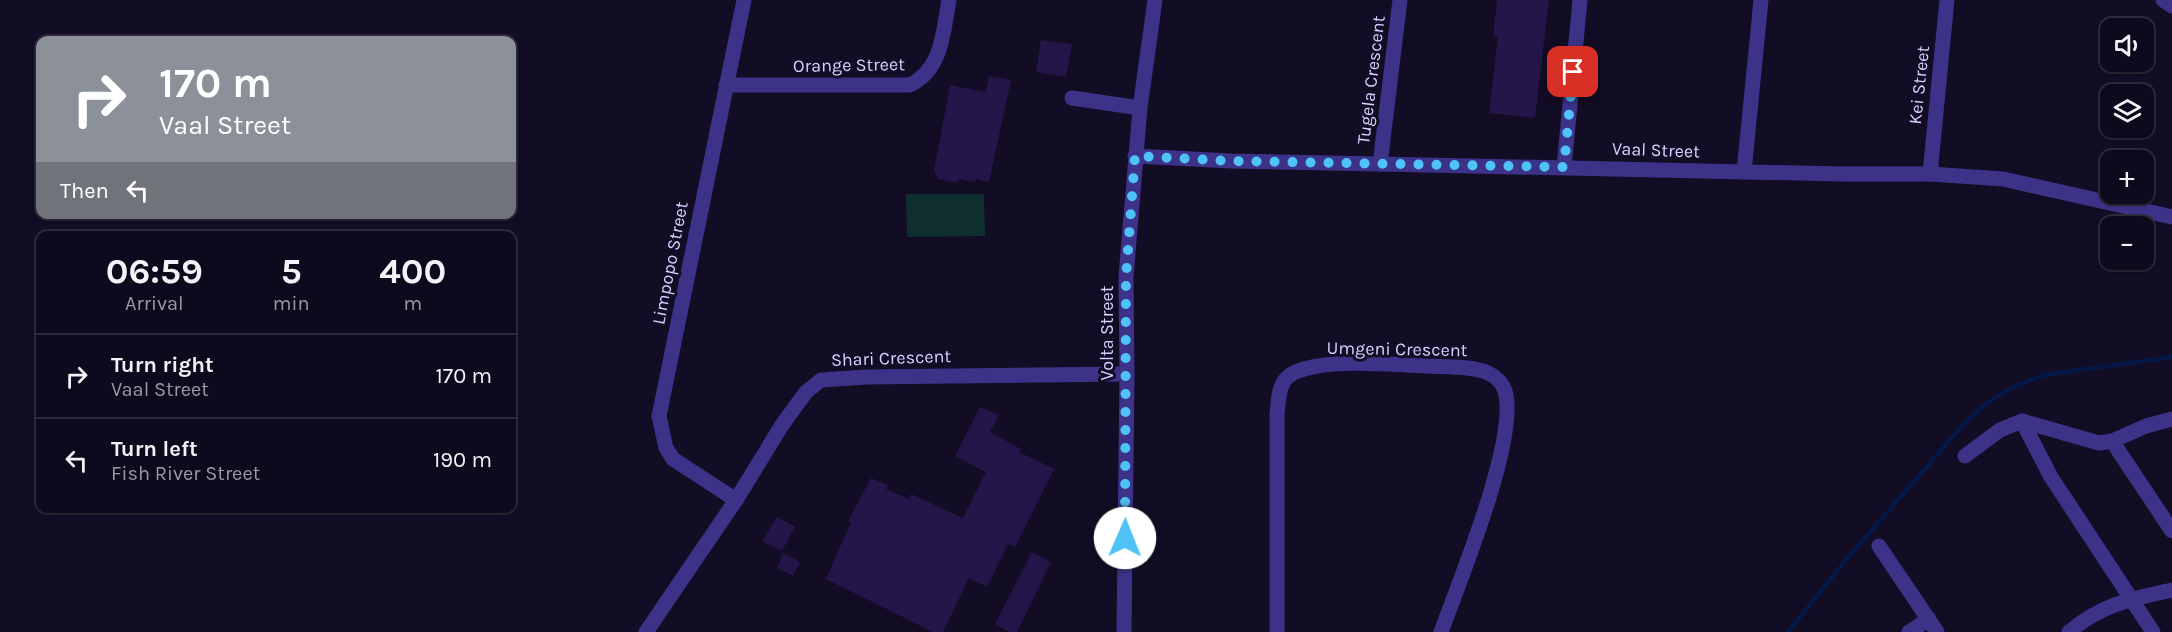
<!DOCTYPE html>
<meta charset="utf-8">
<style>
body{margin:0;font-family:Karla,sans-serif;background:#171225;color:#f1f3f6;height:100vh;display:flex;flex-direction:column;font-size:22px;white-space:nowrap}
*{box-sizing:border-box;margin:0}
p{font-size:20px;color:#9b9aa3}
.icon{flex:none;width:33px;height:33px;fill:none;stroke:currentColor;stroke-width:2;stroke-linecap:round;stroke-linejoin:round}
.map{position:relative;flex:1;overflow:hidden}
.drawer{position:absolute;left:36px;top:231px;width:480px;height:282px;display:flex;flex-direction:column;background:#0e091c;border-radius:12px;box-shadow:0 2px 4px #0004,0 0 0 2px #2e2a3b}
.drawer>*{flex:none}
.top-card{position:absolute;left:36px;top:36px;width:480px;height:183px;border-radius:12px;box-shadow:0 2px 4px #0004,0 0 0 2px #2e2a3b;background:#8c9099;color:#fff;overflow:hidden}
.tools{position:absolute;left:2100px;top:18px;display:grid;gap:12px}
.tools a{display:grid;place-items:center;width:54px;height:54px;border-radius:12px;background:#0e091c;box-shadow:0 2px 4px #0004,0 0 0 2px #2e2a3b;font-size:30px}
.pin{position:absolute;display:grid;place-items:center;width:51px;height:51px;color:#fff;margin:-26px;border-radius:12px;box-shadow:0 3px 9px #0006}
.me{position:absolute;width:66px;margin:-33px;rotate:1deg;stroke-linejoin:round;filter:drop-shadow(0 0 4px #0008)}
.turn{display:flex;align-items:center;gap:21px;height:126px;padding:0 24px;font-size:27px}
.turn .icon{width:78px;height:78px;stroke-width:2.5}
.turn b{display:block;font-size:42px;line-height:51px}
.then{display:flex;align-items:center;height:57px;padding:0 24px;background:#0003;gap:12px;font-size:22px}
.eta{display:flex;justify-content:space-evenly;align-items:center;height:102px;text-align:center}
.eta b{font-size:36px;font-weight:700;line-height:42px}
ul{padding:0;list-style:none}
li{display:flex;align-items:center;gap:18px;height:84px;padding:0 24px;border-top:2px solid #2e2a3b}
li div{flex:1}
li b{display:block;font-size:22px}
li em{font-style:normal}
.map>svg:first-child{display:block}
</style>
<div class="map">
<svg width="2172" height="632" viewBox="0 0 2172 632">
<rect width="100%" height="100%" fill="#120c25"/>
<path fill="#0f2e30" d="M906,194h78l1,42 -78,1z"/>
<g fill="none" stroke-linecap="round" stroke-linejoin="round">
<path stroke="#051845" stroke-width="4.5" d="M1788,632l57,-71 118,-136 21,-20 27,-17 32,-13 129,-18"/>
</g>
<g fill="#241648">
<path d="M1497,0h52l-14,118 -46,-5 9,-77h-5z"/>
<path d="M1041,40l31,4 -6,33 -30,-5z"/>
<path d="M989,76l22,4 -22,102 -13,-3 -1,3 -16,-3 -2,4 -19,-4 -4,-8 16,-86 36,7z"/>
<path d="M980,407l19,8 -9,17 31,17 -2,3 35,17 -39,78 -7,-3 -21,43 -18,-9 -26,54h-10l-107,-53 25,-57 -3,-1 23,-43 17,7 -2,4 23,10 2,-5 52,24 23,-46 -31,-16z"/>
<path d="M777,517l18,10 -13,24 -20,-10z"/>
<path d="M1032,552l19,10 -34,70h-8l-14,-8z"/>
<path d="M783,553l17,9 -7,14 -16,-8z"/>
</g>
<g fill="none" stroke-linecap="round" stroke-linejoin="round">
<g stroke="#3c3389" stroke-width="15">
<path d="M2163,0l9,6"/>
<path d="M726,85h184c33,-16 33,-54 39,-85"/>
<path d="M1072,98l68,10"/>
<path d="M1135,156l96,5 195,4 417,9h87l73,5 169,38"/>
<path d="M1380,164l20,-164"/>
<path d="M1564,167l16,-167"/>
<path d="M1744,172l17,-172"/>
<path d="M1930,174l17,-174"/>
<path d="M2022,421l29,56 102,155"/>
<path d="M2112,441l60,90"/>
<path d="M1965,456l35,-26 22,-9 77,22 13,-2 34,-15 26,-7"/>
<path d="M736,500l-63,-41 -7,-11 -7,-32 85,-416"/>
<path d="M1879,546l58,86"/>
<path d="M646,632l90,-132 46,-75 24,-33 15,-12 46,-3 260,-3"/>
<path d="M1124,632l3,-258 -1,-97 14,-169 15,-108"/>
<path d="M1277,632v-217c1,-11 1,-26 8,-35 4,-6 12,-9 19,-11 36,-10 87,-4 123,-3 17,1 44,0 59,6 9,4 16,10 19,19 14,47 -46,191 -64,241"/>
<path d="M1909,632l20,-13"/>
<path d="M2069,632c33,-28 62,-33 103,-42"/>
</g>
</g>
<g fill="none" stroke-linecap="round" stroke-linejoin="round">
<path stroke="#4fc3f7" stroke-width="10" stroke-dasharray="0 18" d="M1125,538l1,-261 9,-121 96,5 333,6 9,-95"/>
</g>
<g text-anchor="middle" stroke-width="6" stroke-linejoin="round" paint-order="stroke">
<g font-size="18" fill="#d9d0ff" stroke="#120c25">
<text transform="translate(849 65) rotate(-1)" y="6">Orange Street</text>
<text transform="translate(1371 80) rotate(-83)" y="6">Tugela Crescent</text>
<text transform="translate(1919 85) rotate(-84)" y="6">Kei Street</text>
<text transform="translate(1656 150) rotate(2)" y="6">Vaal Street</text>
<text transform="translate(670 263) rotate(-79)" y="6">Limpopo Street</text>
<text transform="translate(1107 333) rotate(-90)" y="6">Volta Street</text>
<text transform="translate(1397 349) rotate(1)" y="6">Umgeni Crescent</text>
<text transform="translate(891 358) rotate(-2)" y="6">Shari Crescent</text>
</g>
</g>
</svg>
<div class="tools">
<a><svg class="icon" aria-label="sound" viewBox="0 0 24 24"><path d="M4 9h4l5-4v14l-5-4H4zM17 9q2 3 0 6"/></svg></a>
<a><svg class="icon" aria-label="layers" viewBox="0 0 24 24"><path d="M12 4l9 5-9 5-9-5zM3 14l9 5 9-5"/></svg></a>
<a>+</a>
<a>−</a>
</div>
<div class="pin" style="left:1573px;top:72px;background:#d93025"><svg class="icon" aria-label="arrive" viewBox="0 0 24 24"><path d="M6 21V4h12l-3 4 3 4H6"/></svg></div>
<svg class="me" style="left:1125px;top:538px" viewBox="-20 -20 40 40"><circle r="19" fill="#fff"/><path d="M0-13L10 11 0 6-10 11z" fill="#4fc3f7"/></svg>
<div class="top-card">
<div class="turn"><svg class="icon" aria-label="right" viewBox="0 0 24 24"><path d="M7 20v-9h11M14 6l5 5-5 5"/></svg><div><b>170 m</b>Vaal Street</div></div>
<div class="then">Then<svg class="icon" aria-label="left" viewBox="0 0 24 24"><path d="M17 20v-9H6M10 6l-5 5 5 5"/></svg></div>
</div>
<section class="drawer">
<div class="eta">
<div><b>06:59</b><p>Arrival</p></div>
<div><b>5</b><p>min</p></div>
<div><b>400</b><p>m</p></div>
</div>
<ul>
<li><svg class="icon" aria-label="right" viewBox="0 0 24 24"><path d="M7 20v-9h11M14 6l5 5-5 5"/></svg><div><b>Turn right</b><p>Vaal Street</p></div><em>170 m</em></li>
<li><svg class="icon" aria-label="left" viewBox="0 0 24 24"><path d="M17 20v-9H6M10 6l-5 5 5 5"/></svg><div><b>Turn left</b><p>Fish River Street</p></div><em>190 m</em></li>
</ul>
</section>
</div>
